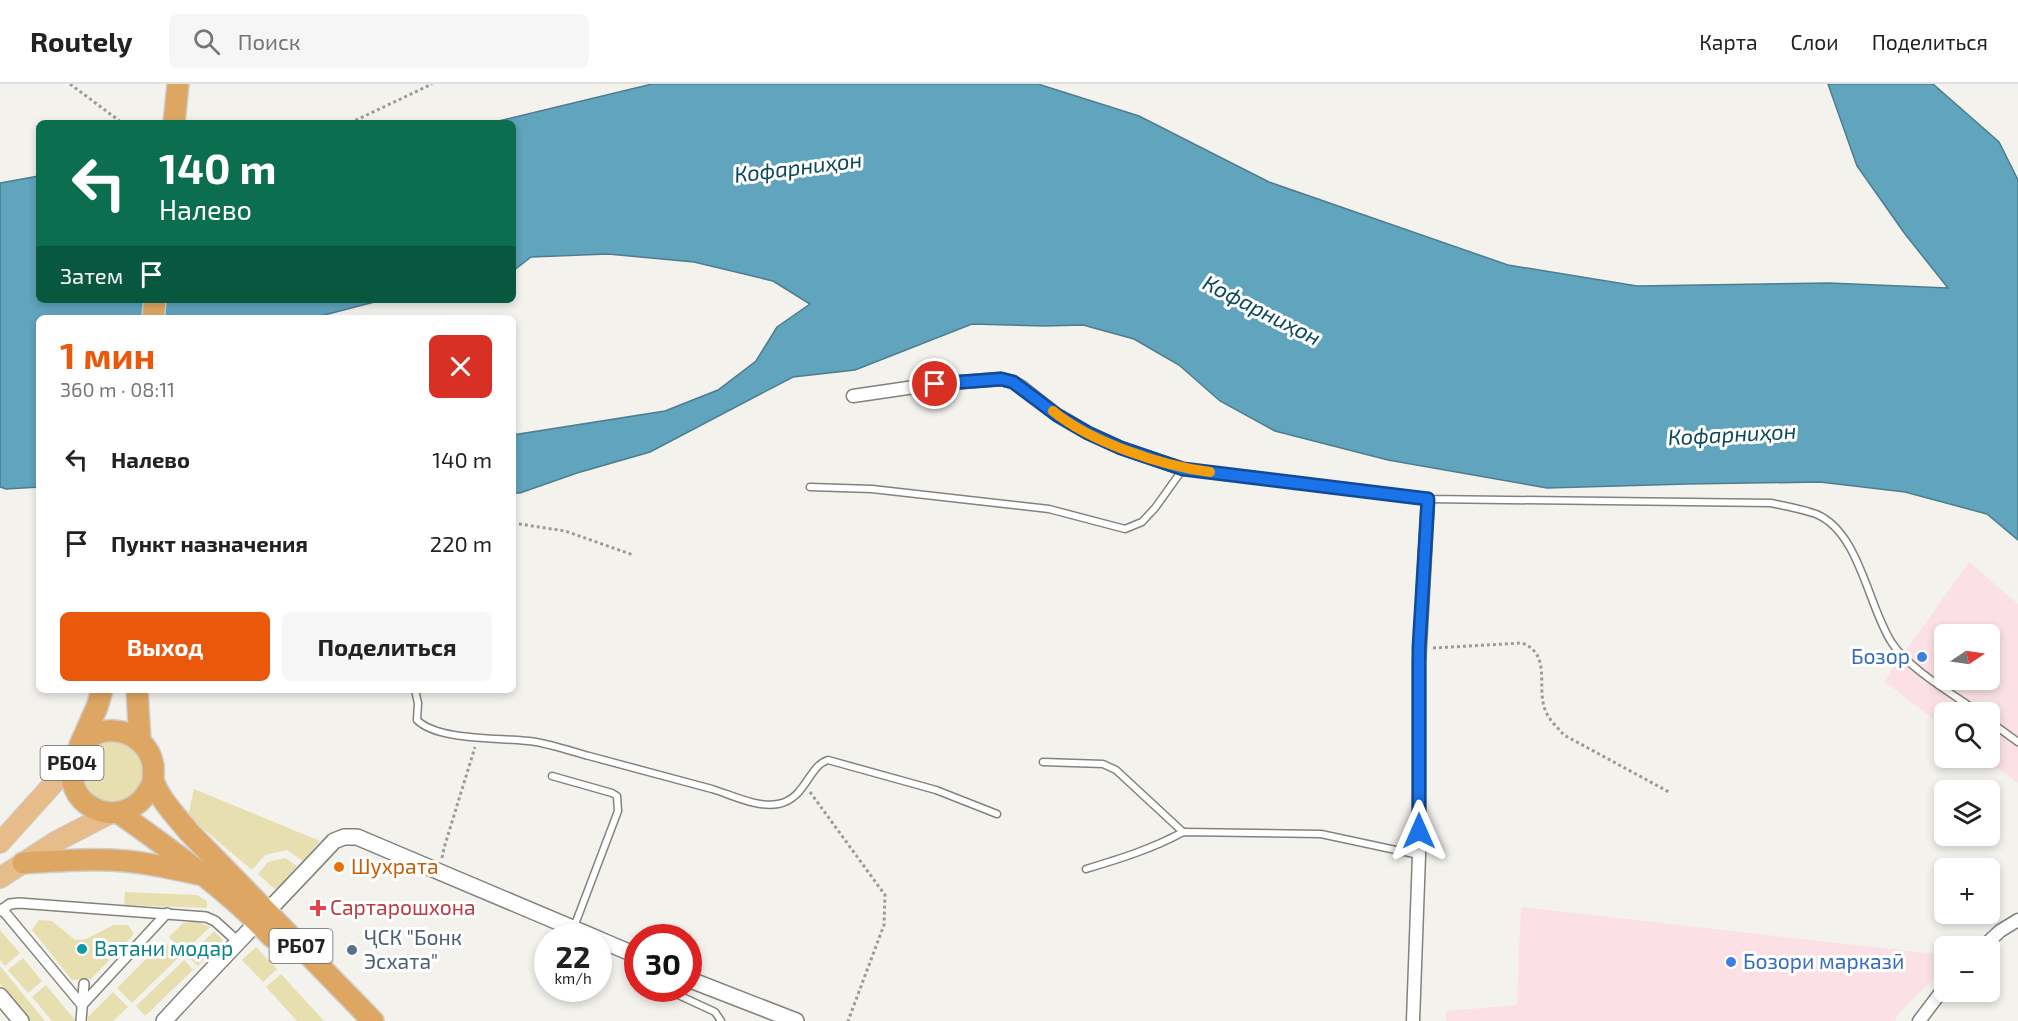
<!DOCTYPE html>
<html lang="ru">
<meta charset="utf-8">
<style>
body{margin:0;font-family:"Exo 2",sans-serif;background:#f6f6f6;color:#222;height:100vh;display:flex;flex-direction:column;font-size:22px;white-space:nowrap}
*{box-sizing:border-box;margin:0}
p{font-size:20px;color:#767676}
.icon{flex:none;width:33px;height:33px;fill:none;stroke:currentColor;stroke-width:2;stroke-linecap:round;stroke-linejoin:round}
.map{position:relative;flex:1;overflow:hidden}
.sheet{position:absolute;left:36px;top:231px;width:480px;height:378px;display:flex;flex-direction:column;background:#fff;border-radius:9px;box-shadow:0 3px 9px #0003}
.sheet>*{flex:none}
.guide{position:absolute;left:36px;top:36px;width:480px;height:183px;border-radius:9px;box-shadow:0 3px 9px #0003;background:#0b6e4f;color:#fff;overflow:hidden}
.needle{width:39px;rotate:77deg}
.controls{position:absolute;left:1934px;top:540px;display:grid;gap:12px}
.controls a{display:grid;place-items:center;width:66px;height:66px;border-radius:9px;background:#fff;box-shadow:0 3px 9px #0003;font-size:30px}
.speed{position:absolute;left:534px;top:840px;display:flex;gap:12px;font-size:30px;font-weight:700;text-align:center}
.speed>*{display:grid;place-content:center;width:78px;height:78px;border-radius:50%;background:#fff;box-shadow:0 3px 9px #0003;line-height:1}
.speed small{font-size:15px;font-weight:400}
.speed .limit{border:9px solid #d22;background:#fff;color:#111}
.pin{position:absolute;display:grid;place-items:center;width:51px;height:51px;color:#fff;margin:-26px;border:3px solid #fff;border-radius:50%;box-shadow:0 2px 6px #0007}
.me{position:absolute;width:66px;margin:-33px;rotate:0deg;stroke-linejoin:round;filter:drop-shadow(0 0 4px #0008)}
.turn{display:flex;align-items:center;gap:21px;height:126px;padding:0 24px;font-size:27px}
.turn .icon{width:78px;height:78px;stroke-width:2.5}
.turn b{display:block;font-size:42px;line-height:51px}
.then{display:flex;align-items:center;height:57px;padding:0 24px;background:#0003;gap:12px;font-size:22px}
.round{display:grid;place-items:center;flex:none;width:63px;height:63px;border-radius:9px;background:#f6f6f6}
.headline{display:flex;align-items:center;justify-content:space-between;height:102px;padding:0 24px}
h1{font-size:36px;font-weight:700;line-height:45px;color:#ea580c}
.button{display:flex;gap:12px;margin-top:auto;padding:12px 24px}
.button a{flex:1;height:69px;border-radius:9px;background:#ea580c;color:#fff;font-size:24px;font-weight:700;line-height:69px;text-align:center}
.button a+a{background:#f6f6f6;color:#222}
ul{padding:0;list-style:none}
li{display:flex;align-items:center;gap:18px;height:84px;padding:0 24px}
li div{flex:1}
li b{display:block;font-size:22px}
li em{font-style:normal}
header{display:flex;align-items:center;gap:36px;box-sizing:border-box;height:84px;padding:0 30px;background:#fff;border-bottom:2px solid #e0e0e0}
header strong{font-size:28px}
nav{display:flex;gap:33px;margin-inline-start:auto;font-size:21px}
.search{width:420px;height:54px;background:#f6f6f6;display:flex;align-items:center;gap:15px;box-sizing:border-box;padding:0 21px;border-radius:9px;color:#767676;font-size:22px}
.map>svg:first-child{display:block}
</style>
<header>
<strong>Routely</strong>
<div class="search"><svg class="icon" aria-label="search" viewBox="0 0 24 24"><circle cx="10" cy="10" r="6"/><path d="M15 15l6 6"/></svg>Поиск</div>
<nav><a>Карта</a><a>Слои</a><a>Поделиться</a></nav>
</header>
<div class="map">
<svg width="2018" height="937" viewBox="0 0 2018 937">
<rect width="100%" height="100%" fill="#f3f2ed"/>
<g fill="#fbe1e5" fill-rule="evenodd">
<path d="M1969,478l49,42v179l-34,-25h5v-46h-45v15l-60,-46zM1944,550h45v46h-45z"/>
<path d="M1521,823l423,48v14l-44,43 -6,9h-448v-10l71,-6z"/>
</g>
<g fill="#e8dfb0">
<path d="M122,655l18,13 7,21 -17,29h-33l-15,-16 -2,-21 4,-10 16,-14z"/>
<path d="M194,705l126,52 -17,20 -16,-11 -22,5 -13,15 -64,-54z"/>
<path d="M285,774l12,8 -20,25 -19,-17 10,-12z"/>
<path d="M125,808l72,3 10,6v7l-83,-3z"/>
<path d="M39,836l13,1 23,19 11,-1 27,-14h15l6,9 -43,45 -19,1 -40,-50z"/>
<path d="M196,837l14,6 -26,25 -15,-15 14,-14z"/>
<path d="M0,846l20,23 -15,13 -5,-6z"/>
<path d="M214,847l9,9 -25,26 -10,-9z"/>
<path d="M164,857l16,15 -48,47 -15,-15z"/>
<path d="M256,863l21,22 -14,13 -21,-22z"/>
<path d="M23,874l19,23 -14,12 -20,-23z"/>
<path d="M184,876l9,10 -48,46 -9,-10z"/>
<path d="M0,882l45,55h-14l-31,-37z"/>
<path d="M281,890l43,47h-27l-31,-34z"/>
<path d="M46,901l29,35v1h-23l-20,-24z"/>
<path d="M113,908l15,15 -15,14h-25v-4z"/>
</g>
<g fill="#60a4bd" stroke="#4e7d8e" stroke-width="1.5">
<path d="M652,0h386l101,32 130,66 239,83 129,21 192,-3 119,5 -43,-54 -48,-68 -29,-82h105l66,58 19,38v360l-31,-26 -82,-22 -85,-10 -133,2 -140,4 -159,-28 -113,-29 -55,-30 -41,-36 -45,-26 -51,-14 -39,1 -72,-2 -117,46 -62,7 -143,75 -73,21 -57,20h-7v-58l152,-24 53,-21 38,-29 21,-34 33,-23 -37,-23 -79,-19 -86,-8 -77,3 -18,14v-148h-23z"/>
<path d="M39,92v124h343l-69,18h-274v169l-33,2 -6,-2v-304z"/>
</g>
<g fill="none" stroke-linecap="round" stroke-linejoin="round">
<defs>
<g id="service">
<path d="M810,403l62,2 177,20 76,20 17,-7 13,-14 28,-39 245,30 343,4c14,3 31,6 45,11 44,18 52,93 76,129 17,26 61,51 86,69"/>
<path d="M415,606l3,13 -1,17c22,22 88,17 119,22 17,3 35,9 53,14 41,11 82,22 123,33 20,6 45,19 66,15 28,-5 30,-38 50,-44l108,30 61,24"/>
<path d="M1989,637l29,21"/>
<path d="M1043,678l60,2 13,6 67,62"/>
<path d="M552,692l60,17 5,3 1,15 -44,116"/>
<path d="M1086,785c33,-10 66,-20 97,-37l138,2 98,21"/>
<path d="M674,909l41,19 6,9"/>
</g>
<g id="pedestrian">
<path d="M2,825l80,96 85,-92"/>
<path d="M0,827l10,-7 9,-1 187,14 9,4 22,20"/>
<path d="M81,937l3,-37"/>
</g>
<g id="minor">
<path d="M853,312l82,-12 66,-5 12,3 10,6 34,27 31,18 33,15 62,21"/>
<path d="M1984,862l16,-15 18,-11"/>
<path d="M1413,937l6,-166v-191l9,-165"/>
<path d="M1919,937l25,-33"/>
</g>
<g id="tertiary">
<path d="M598,855l40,17"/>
<path d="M688,895l108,42"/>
<path d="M0,912l21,25"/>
<path d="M164,937c56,-61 114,-120 170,-180l10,-4h13l239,101"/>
</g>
<g id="primary">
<path d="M0,759l72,-80"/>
<path d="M0,794l55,-36 56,-29"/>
</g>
<g id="trunk">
<path d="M174,39l4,-39"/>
<path d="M153,234l2,-18"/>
<path d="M137,606l3,51"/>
<path d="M80,661l17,-38 5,-17"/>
<path d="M153,697c-10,28 -40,42 -66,23 -31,-23 -11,-77 28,-73 19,1 35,16 38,34 1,6 -1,13 1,18 7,18 23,34 35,49l184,189"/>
<path d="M119,729c53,38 108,76 153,124"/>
<path d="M23,779c34,-2 68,-5 102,-2 25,2 49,8 73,13"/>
</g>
</defs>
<use href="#service" stroke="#83827d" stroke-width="9"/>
<use href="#pedestrian" stroke="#83827d" stroke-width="12"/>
<use href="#minor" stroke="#83827d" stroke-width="15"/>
<use href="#tertiary" stroke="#83827d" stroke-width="18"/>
<use href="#primary" stroke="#cfcfce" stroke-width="22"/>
<use href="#trunk" stroke="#cfcfce" stroke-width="24"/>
<g stroke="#9c9b97" stroke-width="3" stroke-dasharray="3 3" stroke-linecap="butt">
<path d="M70,0l51,38 10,1"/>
<path d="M350,39l82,-39"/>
<path d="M513,439l52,8 68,24"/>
<path d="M1433,564l89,-5c31,12 13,45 24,69 4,9 12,16 18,23l105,57"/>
<path d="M810,708l75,103 -1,30 -36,96"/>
<path d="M442,774l2,-10 31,-101"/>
</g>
<use href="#service" stroke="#fff" stroke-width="6"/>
<use href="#pedestrian" stroke="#fff" stroke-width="9"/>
<use href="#minor" stroke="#fff" stroke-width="12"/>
<use href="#tertiary" stroke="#fff" stroke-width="15"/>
<use href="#primary" stroke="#e6bc8a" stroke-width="20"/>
<use href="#trunk" stroke="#dea663" stroke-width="21"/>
</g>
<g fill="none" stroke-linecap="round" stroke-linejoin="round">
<defs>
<path id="route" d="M935,300l66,-5 12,3 44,33 31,18 33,15 62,21 245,30 -9,149v183"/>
</defs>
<use href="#route" stroke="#114b97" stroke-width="15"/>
<use href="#route" stroke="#1a73e8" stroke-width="10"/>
<path stroke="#f59e0b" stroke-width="10" d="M1053,327c37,31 109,55 157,61"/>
</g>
<g fill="#3f7fe0" stroke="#fff" stroke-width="2">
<circle cx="1922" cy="573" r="6"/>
<circle cx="1731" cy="878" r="6"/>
</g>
<circle fill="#e8710a" stroke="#fff" stroke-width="2" cx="339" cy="783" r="6"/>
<path fill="#e0444e" stroke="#fff" stroke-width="2" d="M315 815h6v6h6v6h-6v6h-6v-6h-6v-6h6z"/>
<circle fill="#0f9aa8" stroke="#fff" stroke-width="2" cx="82" cy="865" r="6"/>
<circle fill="#5c6f8a" stroke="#fff" stroke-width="2" cx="352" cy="866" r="6"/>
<g text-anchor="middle" stroke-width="6" stroke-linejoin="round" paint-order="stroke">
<g fill="#fff" stroke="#656564" stroke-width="1.5">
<rect x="40.5" y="662" width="63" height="34" rx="4.5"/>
<rect x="269.5" y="845" width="63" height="34" rx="4.5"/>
</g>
<g font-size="20" font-weight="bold" fill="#232321">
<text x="72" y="686">РБ04</text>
<text x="301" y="869">РБ07</text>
</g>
<g font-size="21" fill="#366cbe" stroke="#fff" text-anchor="end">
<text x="1910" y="580">Бозор</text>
<text x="1743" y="885" text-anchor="start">Бозори марказӣ</text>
</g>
<g font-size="21" fill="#c56008" stroke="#fff" text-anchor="start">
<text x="351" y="790">Шухрата</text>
</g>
<g font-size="21" fill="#be3a42" stroke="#fff" text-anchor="start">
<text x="330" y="831">Сартарошхона</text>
</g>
<g font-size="21" fill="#4e5e75" stroke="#fff" text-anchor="start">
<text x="364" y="861">ҶСК "Бонк<tspan x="364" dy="24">Эсхата"</tspan></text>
</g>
<g font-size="21" fill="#0d838f" stroke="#fff" text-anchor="start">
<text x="94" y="872">Ватани модар</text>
</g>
<g font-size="22" font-style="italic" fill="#0c495a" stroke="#fff">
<text transform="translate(798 83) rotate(-7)" y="8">Кофарниҳон</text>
<text transform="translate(1262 226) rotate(27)" y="8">Кофарниҳон</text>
<text transform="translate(1732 350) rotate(-3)" y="8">Кофарниҳон</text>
</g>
</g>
</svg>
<div class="controls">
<a><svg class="needle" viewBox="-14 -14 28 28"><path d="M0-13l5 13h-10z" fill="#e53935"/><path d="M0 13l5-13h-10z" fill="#767676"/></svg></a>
<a><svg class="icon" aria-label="search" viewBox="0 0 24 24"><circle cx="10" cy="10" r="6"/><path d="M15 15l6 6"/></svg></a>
<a><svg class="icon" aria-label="layers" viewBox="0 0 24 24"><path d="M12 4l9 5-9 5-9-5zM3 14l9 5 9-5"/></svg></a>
<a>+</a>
<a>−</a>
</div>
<div class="speed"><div>22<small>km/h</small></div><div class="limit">30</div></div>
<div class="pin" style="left:935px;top:300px;background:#d93025"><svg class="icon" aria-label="arrive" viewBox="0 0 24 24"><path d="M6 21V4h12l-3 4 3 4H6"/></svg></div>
<svg class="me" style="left:1419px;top:747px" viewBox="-20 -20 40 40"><path d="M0-17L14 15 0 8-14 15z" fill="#1a73e8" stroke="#fff" stroke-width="4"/></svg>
<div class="guide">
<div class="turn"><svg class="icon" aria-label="left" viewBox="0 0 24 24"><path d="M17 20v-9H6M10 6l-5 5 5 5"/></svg><div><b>140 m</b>Налево</div></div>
<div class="then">Затем<svg class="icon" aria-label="arrive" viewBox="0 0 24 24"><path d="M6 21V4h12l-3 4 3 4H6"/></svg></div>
</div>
<section class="sheet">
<div class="headline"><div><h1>1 мин</h1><p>360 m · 08:11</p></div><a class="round" style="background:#d93025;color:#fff"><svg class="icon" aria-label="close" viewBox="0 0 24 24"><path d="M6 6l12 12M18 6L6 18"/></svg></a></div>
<ul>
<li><svg class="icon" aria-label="left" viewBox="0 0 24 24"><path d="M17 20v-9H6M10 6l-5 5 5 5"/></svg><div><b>Налево</b></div><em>140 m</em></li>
<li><svg class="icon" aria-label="arrive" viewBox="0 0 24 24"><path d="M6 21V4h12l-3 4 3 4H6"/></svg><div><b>Пункт назначения</b></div><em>220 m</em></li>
</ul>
<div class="button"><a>Выход</a><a>Поделиться</a></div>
</section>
</div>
